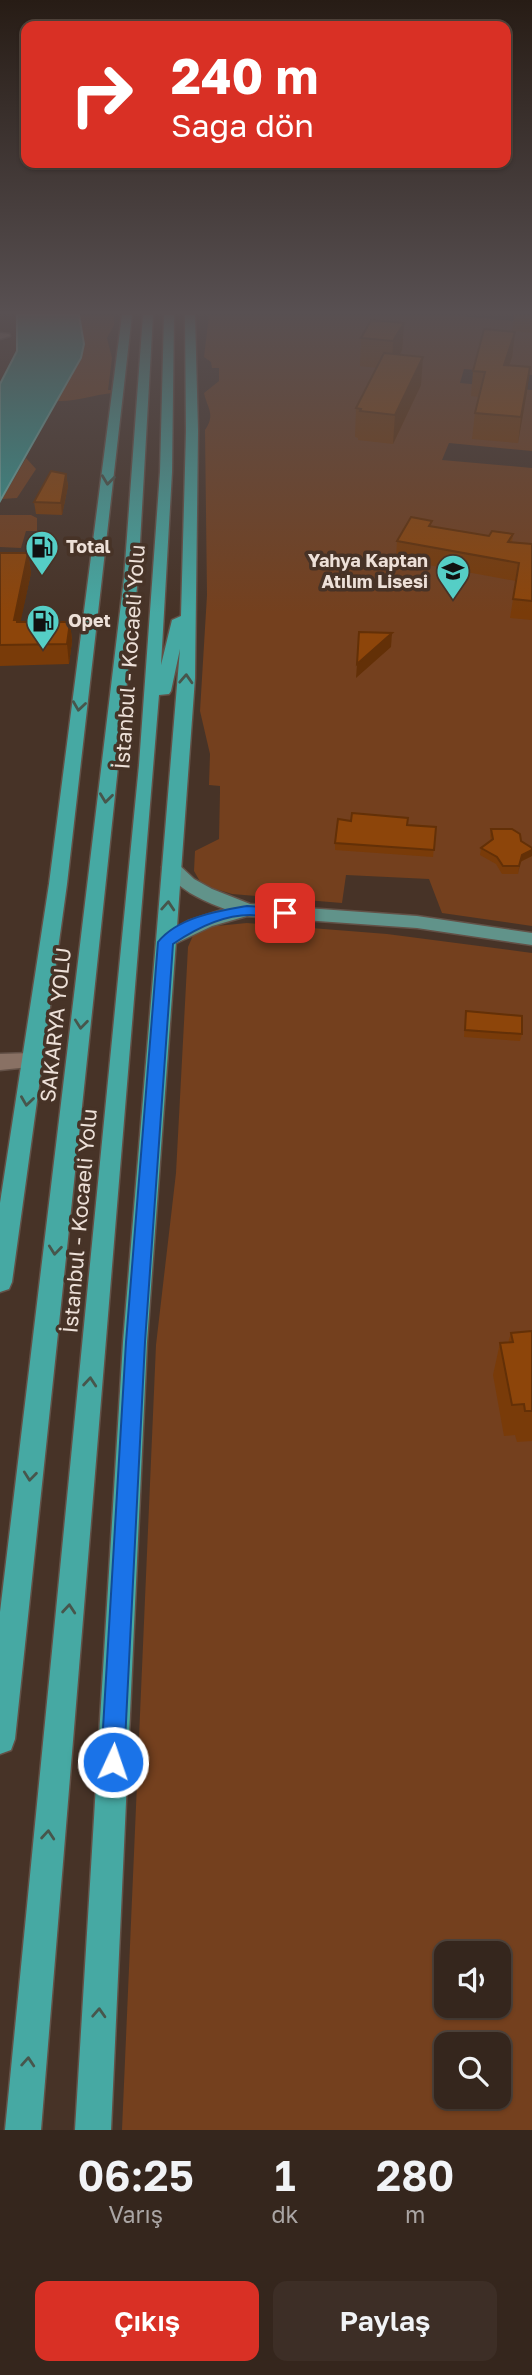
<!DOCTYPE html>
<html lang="tr">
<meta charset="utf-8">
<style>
body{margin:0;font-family:"Golos Text",sans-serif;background:#3d2e26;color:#f1f3f6;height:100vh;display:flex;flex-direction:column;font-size:26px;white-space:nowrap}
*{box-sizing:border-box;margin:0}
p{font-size:23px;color:#aaa5a4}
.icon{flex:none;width:38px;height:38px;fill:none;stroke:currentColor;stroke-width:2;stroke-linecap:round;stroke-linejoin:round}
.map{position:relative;height:2130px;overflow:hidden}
.sheet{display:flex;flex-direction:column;background:#35261d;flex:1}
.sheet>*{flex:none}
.guide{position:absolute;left:21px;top:21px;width:490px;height:147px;border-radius:14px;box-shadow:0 2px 5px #0004,0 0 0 2px #4f433b;background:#d93025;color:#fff;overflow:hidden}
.tools{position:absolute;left:434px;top:1941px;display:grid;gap:14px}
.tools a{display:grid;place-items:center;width:77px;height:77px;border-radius:14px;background:#35261d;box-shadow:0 2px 5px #0004,0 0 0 2px #4f433b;font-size:35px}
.pin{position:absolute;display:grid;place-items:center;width:60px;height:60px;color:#fff;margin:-30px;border-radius:14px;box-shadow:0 4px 10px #0006}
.me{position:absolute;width:77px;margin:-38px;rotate:3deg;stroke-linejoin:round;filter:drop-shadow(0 0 5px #0008)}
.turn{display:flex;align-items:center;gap:24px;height:147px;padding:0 35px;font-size:32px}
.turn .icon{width:91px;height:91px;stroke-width:2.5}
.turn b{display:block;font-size:49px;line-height:60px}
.eta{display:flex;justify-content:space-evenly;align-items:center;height:119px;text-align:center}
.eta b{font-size:42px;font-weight:600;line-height:49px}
.primary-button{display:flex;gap:14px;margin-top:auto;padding:14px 35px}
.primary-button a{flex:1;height:80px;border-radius:14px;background:#d93025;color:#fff;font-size:28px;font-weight:600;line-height:80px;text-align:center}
.primary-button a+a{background:#3d2e26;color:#f1f3f6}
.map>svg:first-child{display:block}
</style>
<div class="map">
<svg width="532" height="2130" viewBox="0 0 532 2130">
<rect width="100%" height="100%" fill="#473327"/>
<g fill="#74401e" fill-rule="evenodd">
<path d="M79,315h35v10l-7,13 5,20 -4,32h4v3c-20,2 -36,9 -55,8l24,-43z"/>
<path d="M209,315h241l82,8v52l-68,-6 -4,14 72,7v61l-83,-8 -7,17 90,8v458l-90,-13 -13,-34 -83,-4 -4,28 -110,-9 -30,-9 -8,-14 1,-20 24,-12 1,-47v-6l-11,-1 1,-31 -10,-43 7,-116 -2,-165c11,-16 2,-22 -1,-37l15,-12v-13h-7l-1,-6 -7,-5z"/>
<path d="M26,458l10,11 -19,29 -15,1z"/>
<path d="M0,515h31l6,3v13h-11l-5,17 -21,-1z"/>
<path d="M247,923l140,11 145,19v1177h-410l34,-785 20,-172 12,-226 7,-16 11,-4zM446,1953h53v53h-53zM446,2044h53v52h-53z"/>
</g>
<path fill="#339b95" stroke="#6bb0a9" stroke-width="2" d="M17,315h62l5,29 -3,14 -81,143v-117l17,-33z"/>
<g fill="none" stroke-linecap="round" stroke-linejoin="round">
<defs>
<g id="minor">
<path d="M0,333l9,1 1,2 -10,3z"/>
<path d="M32,1053l7,3 3,5 -3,5 -39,4v-16z"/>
</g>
<path id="major" d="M171,861l6,2 17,16 18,10 38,15 167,12 115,17v12l-115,-17 -170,-12 -35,10 -46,22 -7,-1 -3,-5 3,-5 29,-16 37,-12c-24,-9 -48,-20 -63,-42z"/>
<g id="highway">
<path d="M122,315h10l-65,569 -55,398 -3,7 -9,3v-89l49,-319z"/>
<path d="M143,315h10l-15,263 -123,1161 -4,11 -11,4v-142l124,-1034z"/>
<path d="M164,315h10l-2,157 -11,193 11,-45 9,-4 5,-185 -1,-116h10l3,116 -3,247 -48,664 -36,788h-36l48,-788 57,-693 -9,42 -2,3 -10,1 -118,1435h-36l134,-1365 21,-293z"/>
</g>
</defs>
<use href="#minor" stroke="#635147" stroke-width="3"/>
<use href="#major" stroke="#635147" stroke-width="3"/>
<use href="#highway" stroke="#635147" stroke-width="3"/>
<use href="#minor" fill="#897164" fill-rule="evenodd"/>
<use href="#major" fill="#61938a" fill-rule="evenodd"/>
<use href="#highway" fill="#46a9a3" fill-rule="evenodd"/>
</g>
<g fill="#793b09">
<path d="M514,315h18v18l-20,-2z"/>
<path d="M404,323l-2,27 -2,4 21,31 -28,59 -35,-4v-2l-3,-1 1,-29 21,-40 -17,-2 1,-28z"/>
<path d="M515,332l-3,25 -3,8 21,2 -12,76 -46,-4 3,-26 4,-16 -8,-1 2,-25z"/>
<path d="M66,474l2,12 -6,29 -26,-1 -2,-12z"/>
<path d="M432,526l57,10 24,-2 -1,8 20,2v76l-22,-2 6,-37 -120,-22 1,-18z"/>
<path d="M0,553h28l3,20 -11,49h50l2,19 -3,23 -69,2z"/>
<path d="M407,825l29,2 -3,30 -98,-7v-7z"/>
<path d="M491,829l30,12 11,15 -12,6 -2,12h-16l-6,-10 -16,-9 1,-7 10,-7 -1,-5z"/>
<path d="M466,1011l56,23 -2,7 -56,-4z"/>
<path d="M532,1331v110l-15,1 -2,-7 -11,1 -11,-61 7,-32h8l3,-10z"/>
</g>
<g fill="#633007">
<path d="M404,323l-2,27 -10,19 1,-28z"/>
<path d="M515,332l-3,25 -11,33 3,-25z"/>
<path d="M423,357l-2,28 -28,59 2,-29z"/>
<path d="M530,367l-3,25 -9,51 3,-26z"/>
<path d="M66,474l2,12 -6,29 -1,-12z"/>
<path d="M28,553l3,20 -12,56 -5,-9z"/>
<path d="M70,622l2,19 -3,23 -2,-20z"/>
<path d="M392,633l-1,14 -35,31 1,-14z"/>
<path d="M532,850v6l-12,6 -2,12 4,-19z"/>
</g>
<g fill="#8d450a" stroke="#633007" stroke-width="2">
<path d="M371,320l33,3 -11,18 -32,-3z"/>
<path d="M484,329l31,3 -11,33 26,2 -9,50 -46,-4 10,-41 -12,-1z"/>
<path d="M384,353l39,4 -28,58 -35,-4 1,-2 -5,-1z"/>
<path d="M51,471l15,3 -5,29 -27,-1z"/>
<path d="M411,517l21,4 -3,5 60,10 3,-5 21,3 -5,8 24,2v57l-19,-2 6,-36 -122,-22z"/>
<path d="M0,553h28l-14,67h3v2h53l-3,22 -67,1z"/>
<path d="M359,632l33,1 -35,31z"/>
<path d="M352,813l56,5 -1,7 29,2 -2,23 -99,-7 3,-24 13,2z"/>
<path d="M491,829h21l8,5 1,7 11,7v2l-10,5 -3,11h-16l-6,-9 -16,-9 12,-9z"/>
<path d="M466,1011l56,5v18l-57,-4z"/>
<path d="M532,1331v80h-7l-1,-7 -12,1 -12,-62 13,-1 -2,-9z"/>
</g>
<defs><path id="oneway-chevron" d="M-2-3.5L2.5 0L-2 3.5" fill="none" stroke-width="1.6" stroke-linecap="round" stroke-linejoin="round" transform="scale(1.75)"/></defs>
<g stroke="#47564c">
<use href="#oneway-chevron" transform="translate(108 480) rotate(97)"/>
<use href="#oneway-chevron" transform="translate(186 679) rotate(-87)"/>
<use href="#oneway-chevron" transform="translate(79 706) rotate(98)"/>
<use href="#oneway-chevron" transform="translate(106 798) rotate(97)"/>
<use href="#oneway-chevron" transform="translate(168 906) rotate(-86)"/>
<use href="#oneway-chevron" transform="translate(81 1024) rotate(96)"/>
<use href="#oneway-chevron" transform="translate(27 1101) rotate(98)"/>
<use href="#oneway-chevron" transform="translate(55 1250) rotate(96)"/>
<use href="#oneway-chevron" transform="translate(90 1382) rotate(-85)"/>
<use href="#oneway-chevron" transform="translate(30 1476) rotate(96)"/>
<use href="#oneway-chevron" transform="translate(69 1609) rotate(-85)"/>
<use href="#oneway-chevron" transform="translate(48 1835) rotate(-85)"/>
<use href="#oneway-chevron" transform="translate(99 2013) rotate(-87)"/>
<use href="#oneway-chevron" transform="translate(28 2062) rotate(-86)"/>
</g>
<linearGradient id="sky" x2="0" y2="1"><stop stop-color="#271c15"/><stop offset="0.51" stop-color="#585052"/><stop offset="1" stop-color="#585052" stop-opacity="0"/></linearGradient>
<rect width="532" height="613" fill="url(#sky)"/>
<path fill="#1a73e8" stroke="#114b97" stroke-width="2" d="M247,906l38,2 8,5c-10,9 -30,2 -43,2 -28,0 -55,14 -77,29l-28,398 -21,420 -3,9 -8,3 -9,-3 -3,-9 25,-420 32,-400c20,-25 60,-31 89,-36z"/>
<defs>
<symbol id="fuel-pin" viewBox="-11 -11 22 30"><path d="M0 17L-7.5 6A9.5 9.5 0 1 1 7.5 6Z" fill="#55cec6" stroke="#473327"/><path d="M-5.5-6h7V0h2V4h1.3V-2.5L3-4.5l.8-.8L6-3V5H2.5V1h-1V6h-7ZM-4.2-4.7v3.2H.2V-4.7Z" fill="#111"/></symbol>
<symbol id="school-pin" viewBox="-11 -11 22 30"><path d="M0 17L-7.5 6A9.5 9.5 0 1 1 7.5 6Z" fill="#55cec6" stroke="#473327"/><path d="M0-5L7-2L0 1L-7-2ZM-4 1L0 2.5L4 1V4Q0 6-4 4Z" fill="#111"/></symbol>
</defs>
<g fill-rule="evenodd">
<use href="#fuel-pin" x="23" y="528" width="38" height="52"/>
<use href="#school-pin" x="434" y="552" width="38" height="52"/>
<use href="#fuel-pin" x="24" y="602" width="38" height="52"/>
</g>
<g text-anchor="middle" stroke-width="7" stroke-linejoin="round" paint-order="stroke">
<g font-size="18" font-weight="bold" fill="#ede0d8" stroke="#473327" text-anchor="start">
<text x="66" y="553">Total</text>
<text x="428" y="567" text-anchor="end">Yahya Kaptan<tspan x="428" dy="21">Atılım Lisesi</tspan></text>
<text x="68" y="627">Opet</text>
</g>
<g font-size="21" fill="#ede0d8" stroke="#473327">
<text transform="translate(130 657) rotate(-86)" y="7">İstanbul - Kocaeli Yolu</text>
<text transform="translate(56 1025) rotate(-84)" y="7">SAKARYA YOLU</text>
<text transform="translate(80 1221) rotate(-85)" y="7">İstanbul - Kocaeli Yolu</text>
</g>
</g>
</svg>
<div class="tools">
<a><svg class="icon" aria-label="sound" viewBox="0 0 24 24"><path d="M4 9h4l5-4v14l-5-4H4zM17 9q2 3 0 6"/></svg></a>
<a><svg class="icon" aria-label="search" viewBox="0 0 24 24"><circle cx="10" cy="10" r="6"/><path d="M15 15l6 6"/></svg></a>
</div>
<div class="pin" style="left:285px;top:913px;background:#d93025"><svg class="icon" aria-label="arrive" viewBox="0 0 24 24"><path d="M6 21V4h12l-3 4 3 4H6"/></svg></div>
<svg class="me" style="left:113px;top:1762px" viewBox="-20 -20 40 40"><circle r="17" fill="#1a73e8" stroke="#fff" stroke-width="3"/><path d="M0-11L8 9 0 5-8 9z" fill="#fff"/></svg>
<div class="guide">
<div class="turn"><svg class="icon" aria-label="right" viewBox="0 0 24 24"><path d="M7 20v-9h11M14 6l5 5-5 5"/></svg><div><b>240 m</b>Sağa dön</div></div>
</div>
</div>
<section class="sheet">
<div class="eta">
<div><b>06:25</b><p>Varış</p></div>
<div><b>1</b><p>dk</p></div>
<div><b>280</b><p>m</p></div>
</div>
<div class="primary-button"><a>Çıkış</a><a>Paylaş</a></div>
</section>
